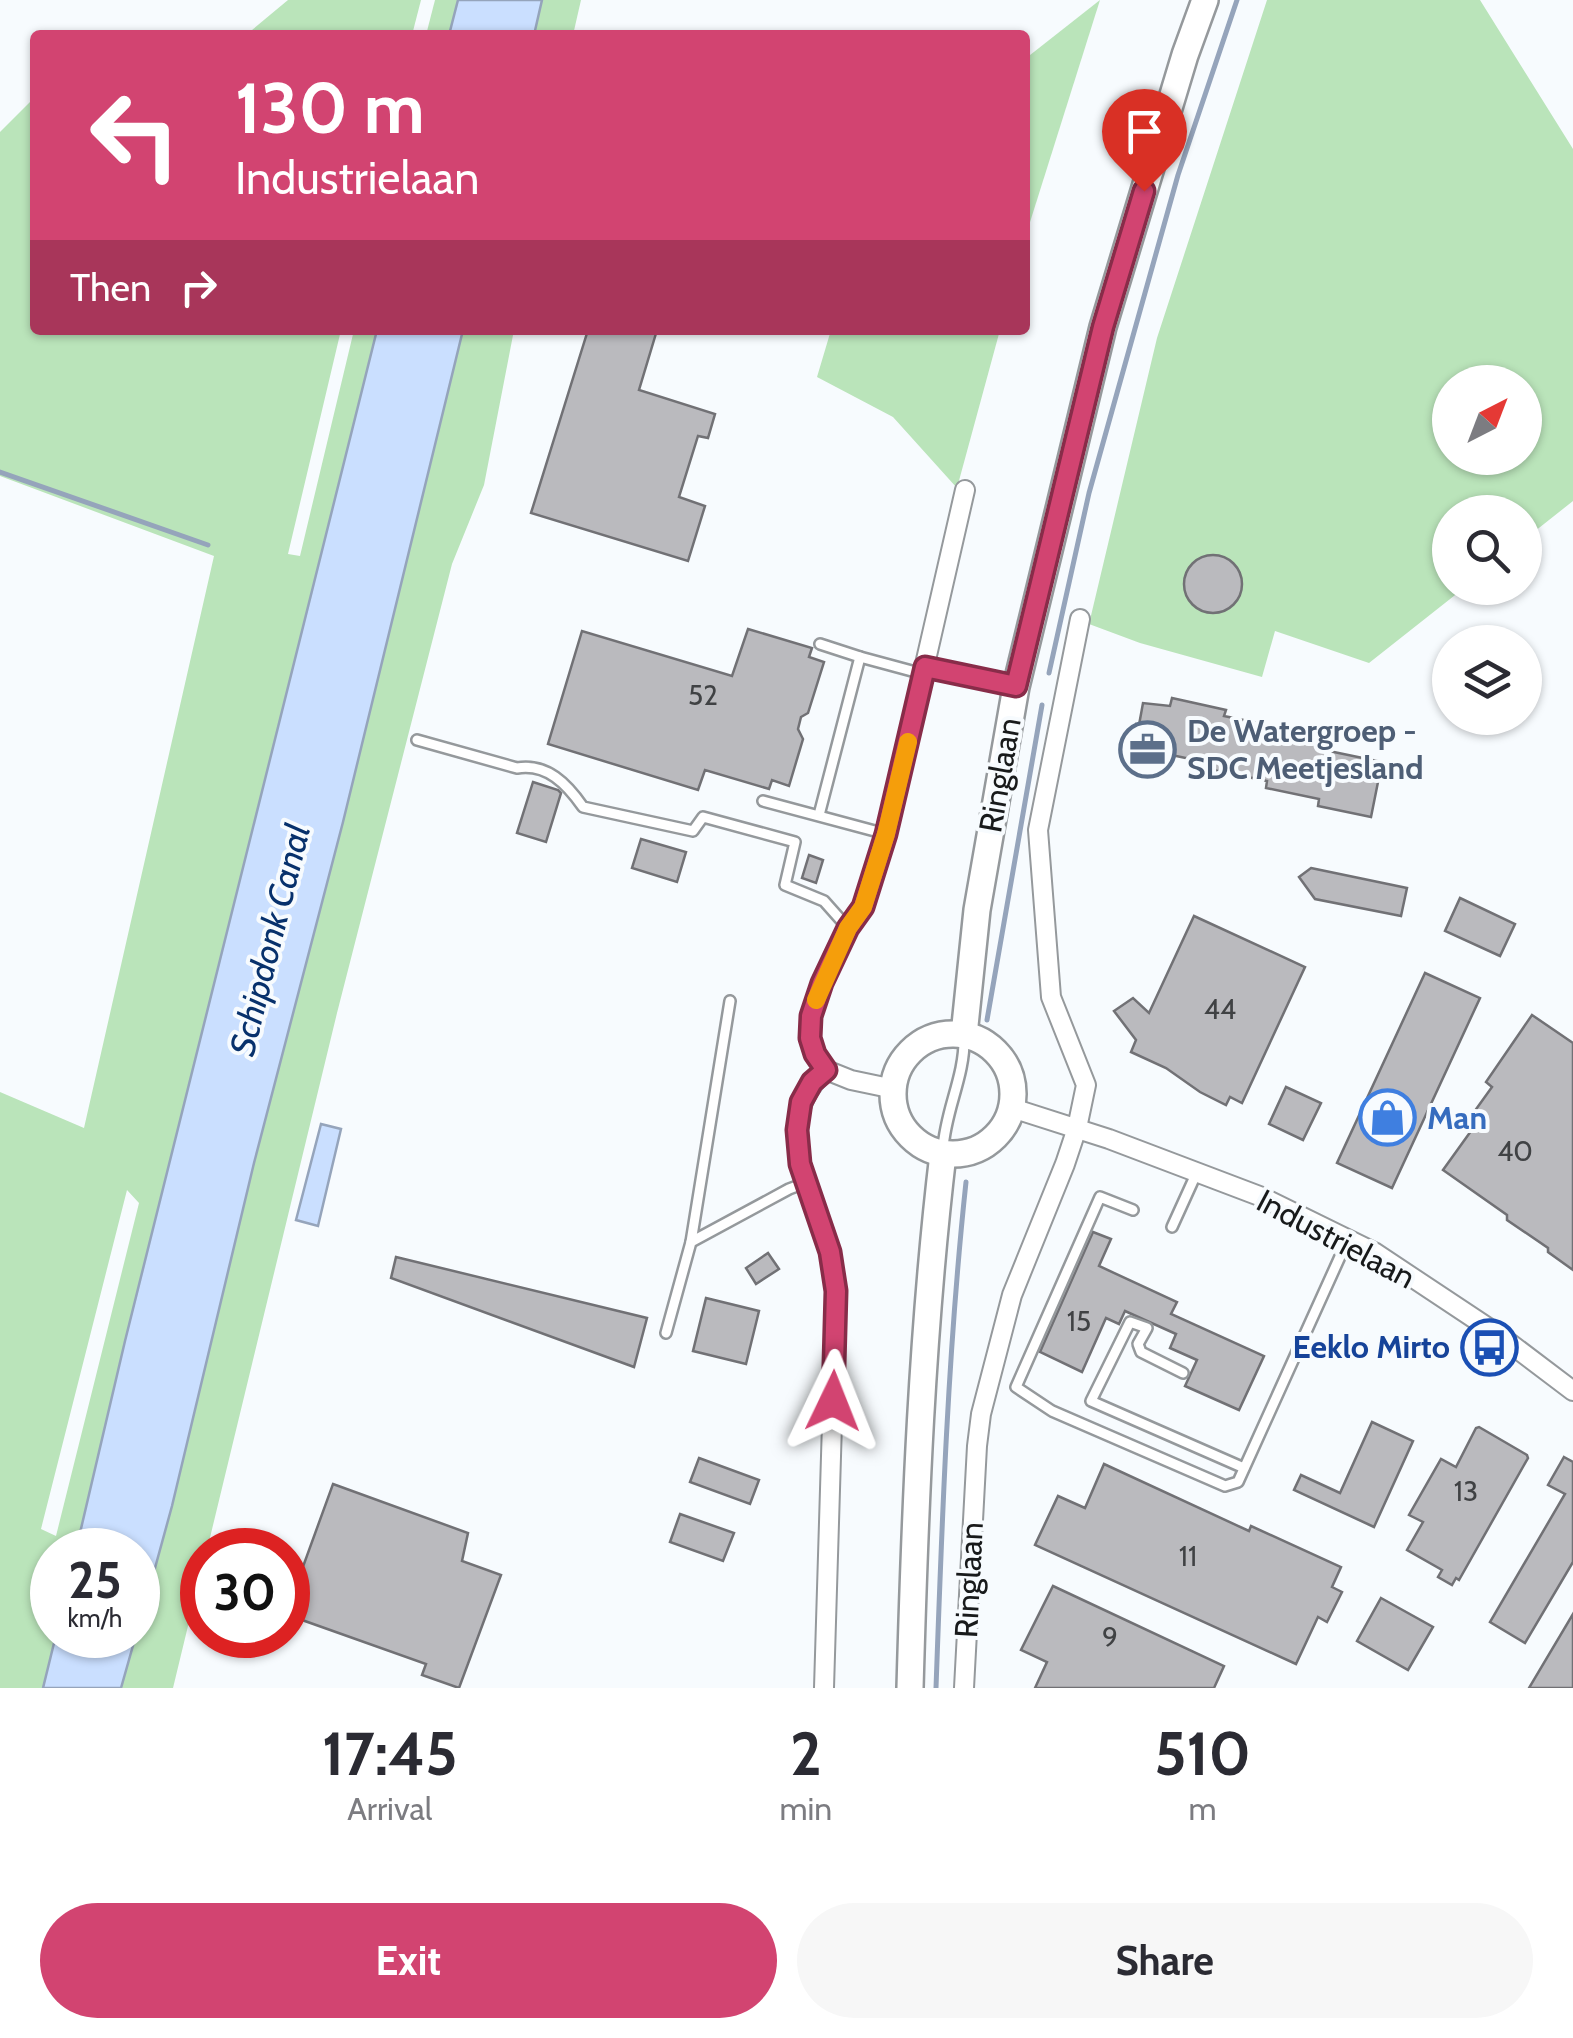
<!DOCTYPE html>
<style>
body{margin:0;font-family:Cabin,sans-serif;background:#f7f7f7;color:#2b2b33;height:100vh;display:flex;flex-direction:column;font-size:38px;white-space:nowrap}
*{box-sizing:border-box;margin:0}
p{font-size:32px;color:#7c7c81}
.icon{flex:none;width:55px;height:55px;fill:none;stroke:currentColor;stroke-width:2;stroke-linecap:round;stroke-linejoin:round}
.map{position:relative;height:1688px;overflow:hidden}
.sheet{display:flex;flex-direction:column;background:#fff;flex:1}
.sheet>*{flex:none}
.hud{position:absolute;left:30px;top:30px;width:1000px;height:305px;border-radius:10px;box-shadow:0 2px 8px #0004;background:#d24471;color:#fff;overflow:hidden}
.needle{width:65px;rotate:42deg}
.buttons{position:absolute;left:1432px;top:365px;display:grid;gap:20px}
.buttons a{display:grid;place-items:center;width:110px;height:110px;border-radius:50%;background:#fff;box-shadow:0 2px 8px #0004;font-size:50px}
.speed{position:absolute;left:30px;top:1528px;display:flex;gap:20px;font-size:50px;font-weight:700;text-align:center}
.speed>*{display:grid;place-content:center;width:130px;height:130px;border-radius:50%;background:#fff;box-shadow:0 2px 8px #0004;line-height:1}
.speed small{font-size:25px;font-weight:400}
.speed .limit{border:15px solid #d22;background:#fff;color:#111}
.pin{position:absolute;display:grid;place-items:center;width:85px;height:85px;color:#fff;margin:-102px -42px;border-radius:50% 50% 50% 0;rotate:-45deg;box-shadow:0 0 10px #0007}
.pin .icon{rotate:45deg}
.me{position:absolute;width:110px;margin:-55px;rotate:2deg;stroke-linejoin:round;filter:drop-shadow(0 0 8px #0008)}
.turn{display:flex;align-items:center;gap:35px;height:210px;padding:0 40px;font-size:45px}
.turn .icon{width:130px;height:130px;stroke-width:2.5}
.turn b{display:block;font-size:70px;line-height:85px}
.then{display:flex;align-items:center;height:95px;padding:0 40px;background:#0003;gap:20px;font-size:38px}
.eta{display:flex;justify-content:space-evenly;align-items:center;height:170px;text-align:center}
.eta b{font-size:60px;font-weight:700;line-height:70px}
.action{display:flex;gap:20px;margin-top:auto;padding:20px 40px}
.action a{flex:1;height:115px;border-radius:60px;background:#d24471;color:#fff;font-size:40px;font-weight:700;line-height:115px;text-align:center}
.action a+a{background:#f7f7f7;color:#2b2b33}
.map>svg:first-child{display:block}
</style>
<div class="map">
<svg width="1573" height="1688" viewBox="0 0 1573 1688">
<rect width="100%" height="100%" fill="#f7fbfe"/>
<g fill="#bae4ba" fill-rule="evenodd">
<path d="M288,0h133l-9,35h-166z"/>
<path d="M435,0h23l-9,35h-23z"/>
<path d="M542,0h39l-8,35h-39z"/>
<path d="M1100,0l-75,238v-179z"/>
<path d="M1267,0h213l93,149v352l-48,38v-27h-75v76h14l-95,75 -94,-32 -13,46 -122,-34 -51,-19 68,-286zM1450,382h75v76h-75z"/>
<path d="M35,97v233h306l-53,224 12,2 54,-226h23l-252,1011 -49,209h-24v85h4l-13,53h-43v-596l84,36 130,-572 -214,-80v-344zM127,1190l12,13 -83,333 -15,-7z"/>
<path d="M463,330h51l-30,155 -32,79 -115,449 -130,537h-5v18l-29,120h-52l51,-182 82,-343 89,-341z"/>
<path d="M831,330h169l-43,158 -64,-71 -76,-40z"/>
</g>
<g fill="#cadfff" stroke="#95a4bb" stroke-width="2.5">
<path d="M458,0h84l-8,35h-85z"/>
<path d="M377,330h86l-120,492 -89,341 -82,343 -34,124v-80h-62l49,-209z"/>
<path d="M321,1124l20,5 -23,97 -22,-6z"/>
<path d="M56,1635h80l-15,53h-78z"/>
</g>
<g fill="none" stroke-linecap="round" stroke-linejoin="round">
<g stroke="#95a4bb" stroke-width="5">
<path d="M0,472l208,73"/>
<path d="M1049,673l40,-180 89,-318 59,-175"/>
<path d="M987,1020l55,-315"/>
<path d="M936,1688c6,-169 12,-338 30,-506"/>
</g>
</g>
<g fill="#bababe" stroke="#717175" stroke-width="2.5">
<path d="M588,330h69l-18,60 76,24 -7,24 -10,-2 -19,61 26,9 -17,55 -157,-48z"/>
<circle cx="1213" cy="584" r="29"/>
<path d="M748,629l64,19 -3,9 15,5 -16,51 -7,4 -3,12 5,10 -14,47 -17,-6 -3,9 -64,-19 -7,20 -150,-46 34,-113 150,45z"/>
<path d="M1172,698l54,12 -2,6 54,11 -1,7 53,11 -1,6 53,11 -11,55 -53,-11 1,-7 -53,-11 1,-7 -54,-11 1,-6 -52,-11 -4,22 -29,-6 7,-30 -4,-1 4,-14 3,1 4,-22 27,3z"/>
<path d="M533,782l25,8 3,3 -15,49 -29,-9z"/>
<path d="M641,839l45,13 -9,30 -45,-14z"/>
<path d="M809,855l14,5 -7,23 -14,-5z"/>
<path d="M1311,868l96,20 -6,28 -86,-17 -16,-22z"/>
<path d="M1460,898l55,26 -15,32 -55,-25z"/>
<path d="M1194,916l111,51 -63,136 -12,-6 -4,8 -26,-13 -34,-24 -35,-16 5,-12 -22,-29 19,-13 16,15z"/>
<path d="M1425,973l55,25 -88,190 -55,-25z"/>
<path d="M1532,1015l41,28v227l-25,-18v-4l-41,-28v-5l-64,-45 28,-39 -7,-5 28,-39 -6,-5z"/>
<path d="M1286,1087l35,16 -18,37 -34,-16z"/>
<path d="M1093,1232l18,7 -12,27 78,36 -6,12 93,42 -25,54 -54,-24 12,-26 -27,-12 6,-14 -51,-23 -6,13 -13,-6 -24,54 -42,-20z"/>
<path d="M768,1253l11,16 -23,15 -10,-16z"/>
<path d="M396,1257l251,61 -13,49 -243,-89z"/>
<path d="M706,1298l53,13 -13,53 -53,-13z"/>
<path d="M1372,1422l41,19 -39,86 -80,-37 7,-15 39,18z"/>
<path d="M1479,1427l48,28 1,3 -69,122 -3,-2 -4,7 -14,-8 4,-7 -35,-20 16,-28 -14,-7 32,-56 15,8 20,-39z"/>
<path d="M1564,1457l9,5v100l-48,81 -35,-21 75,-128 -17,-9z"/>
<path d="M699,1458l60,22 -9,24 -60,-22z"/>
<path d="M1104,1464l145,67 2,-5 90,41 -9,20 10,5 -15,30 -9,-5 -22,47 -261,-119 23,-49 27,12z"/>
<path d="M333,1484l135,49 -6,28 39,14 -42,113 -37,-13 4,-11 -138,-49v-7z"/>
<path d="M680,1514l54,19 -11,28 -53,-19z"/>
<path d="M1053,1586l171,80 -10,22h-179l12,-26 -26,-12z"/>
<path d="M1381,1598l52,29 -25,43 -51,-29z"/>
<path d="M1573,1614v74h-44z"/>
</g>
<g fill="none" stroke-linecap="round" stroke-linejoin="round">
<defs>
<g id="service">
<path d="M860,657l63,17"/>
<path d="M417,740l100,28c30,-5 50,16 66,39l110,24 10,-14 92,25 -10,43 39,16 24,27"/>
<path d="M763,801l123,33"/>
<path d="M819,815l41,-158 -40,-13"/>
<path d="M943,1149c2,-38 22,-73 21,-111"/>
<path d="M1133,1210l-33,-13 -84,190 36,24 173,75 13,-4 110,-243"/>
<path d="M1172,1227l25,-55"/>
<path d="M691,1242l39,-241"/>
<path d="M666,1333l25,-91 98,-53 16,-6"/>
<path d="M1183,1373l-42,-21 -3,-8 9,-16 -17,-6 -39,79 153,67"/>
</g>
<g id="minor">
<path d="M925,667l91,20"/>
<path d="M894,1089l-43,-9 -25,-10 -11,-15 -5,-17 1,-22 11,-33 26,-55 15,-21 23,-73 79,-344"/>
<path d="M1012,1108l97,31 153,58 112,55 125,83 74,56"/>
<path d="M824,1688l12,-397c-2,-13 -3,-26 -6,-39 -16,-61 -63,-129 -4,-182"/>
<path d="M964,1688l13,-242 4,-32 31,-119 53,-131 12,-36 9,-43 -35,-88 -13,-167 42,-211"/>
</g>
<g id="secondary">
<circle cx="953" cy="1094" r="60"/>
<path d="M964,1035l13,-125 39,-223 87,-360 82,-272 20,-55"/>
<path d="M910,1688c5,-179 12,-357 33,-534"/>
</g>
</defs>
<use href="#service" stroke="#95999c" stroke-width="14"/>
<use href="#minor" stroke="#95999c" stroke-width="22"/>
<use href="#secondary" stroke="#95999c" stroke-width="30"/>
<use href="#service" stroke="#fff" stroke-width="9"/>
<use href="#minor" stroke="#fff" stroke-width="18"/>
<use href="#secondary" stroke="#fff" stroke-width="25"/>
</g>
<g fill="none" stroke-linecap="round" stroke-linejoin="round">
<defs>
<path id="route" d="M833,1401l3,-110 -6,-39 -30,-88 -3,-34 4,-28 11,-20 14,-12 -11,-16 -5,-16 1,-22 11,-33 26,-55 15,-21 23,-73 39,-167 91,19 87,-359 41,-136"/>
</defs>
<use href="#route" stroke="#882c49" stroke-width="25"/>
<use href="#route" stroke="#d24471" stroke-width="18"/>
<path stroke="#f59e0b" stroke-width="18" d="M816,1000l32,-72 15,-21 23,-73 22,-92"/>
</g>
<defs>
<symbol id="office-ring" viewBox="-11 -11 22 22"><circle r="9.5" fill="#f7fbfe" stroke="#5c6f8a" stroke-width="1.5"/><path d="M-6-3h4V-5.5h4V-3h4V5H-6ZM-1-4.5V-3h2v-1.5ZM-6 0V1H6V0Z" fill="#5c6f8a"/></symbol>
<symbol id="shop-ring" viewBox="-11 -11 22 22"><circle r="9.5" fill="#f7fbfe" stroke="#3f7fe0" stroke-width="1.5"/><path d="M-5-2.5h2.3a2.7 3.5 0 0 1 5.4 0H5L5.5 6h-11ZM-1.5-2.5h3a1.5 2.3 0 0 0-3 0Z" fill="#3f7fe0"/></symbol>
<symbol id="bus-ring" viewBox="-11 -11 22 22"><circle r="9.5" fill="#f7fbfe" stroke="#1a4fb4" stroke-width="1.5"/><path d="M-5-6H5V4H4V6H2V4H-2V6H-4V4H-5ZM-3.5-4V0h7V-4ZM-3.5 1.2v1.5H-2V1.2ZM2 1.2v1.5H3.5V1.2Z" fill="#1a4fb4"/></symbol>
</defs>
<g fill-rule="evenodd">
<use href="#office-ring" x="1116" y="718" width="63" height="63"/>
<use href="#shop-ring" x="1356" y="1086" width="63" height="63"/>
<use href="#bus-ring" x="1458" y="1316" width="63" height="63"/>
</g>
<g text-anchor="middle" stroke-width="8" stroke-linejoin="round" paint-order="stroke">
<g font-size="28" fill="#404244">
<text x="703" y="705">52</text>
<text x="1220" y="1019">44</text>
<text x="1515" y="1161">40</text>
<text x="1079" y="1331">15</text>
<text x="1466" y="1501">13</text>
<text x="1188" y="1566">11</text>
<text x="1110" y="1647">9</text>
</g>
<g font-size="32" font-weight="bold" fill="#4e5e75" stroke="#f7fbfe" text-anchor="start">
<text x="1187" y="742">De Watergroep -<tspan x="1187" dy="37">SDC Meetjesland</tspan></text>
</g>
<g font-size="32" fill="#181a1b" stroke="#f7fbfe">
<text transform="translate(1000 775) rotate(-80)" y="11">Ringlaan</text>
<text transform="translate(1336 1239) rotate(28)" y="11">Industrielaan</text>
<text transform="translate(969 1580) rotate(-87)" y="11">Ringlaan</text>
</g>
<g font-size="32" font-weight="bold" fill="#366cbe" stroke="#f7fbfe" text-anchor="start">
<text x="1427" y="1129">Man</text>
</g>
<g font-size="32" font-weight="bold" fill="#164399" stroke="#f7fbfe" text-anchor="end">
<text x="1450" y="1358">Eeklo Mirto</text>
</g>
<g font-size="35" font-style="italic" fill="#07316c" stroke="#f7fbfe">
<text transform="translate(270 940) rotate(-76)" y="12">Schipdonk Canal</text>
</g>
</g>
</svg>
<div class="buttons">
<a><svg class="needle" viewBox="-14 -14 28 28"><path d="M0-13l5 13h-10z" fill="#e53935"/><path d="M0 13l5-13h-10z" fill="#7c7c81"/></svg></a>
<a><svg class="icon" aria-label="search" viewBox="0 0 24 24"><circle cx="10" cy="10" r="6"/><path d="M15 15l6 6"/></svg></a>
<a><svg class="icon" aria-label="layers" viewBox="0 0 24 24"><path d="M12 4l9 5-9 5-9-5zM3 14l9 5 9-5"/></svg></a>
</div>
<div class="speed"><div>25<small>km/h</small></div><div class="limit">30</div></div>
<div class="pin" style="left:1144px;top:191px;background:#d93025"><svg class="icon" aria-label="arrive" viewBox="0 0 24 24"><path d="M6 21V4h12l-3 4 3 4H6"/></svg></div>
<svg class="me" style="left:833px;top:1401px" viewBox="-20 -20 40 40"><path d="M0-17L14 15 0 8-14 15z" fill="#d24471" stroke="#fff" stroke-width="4"/></svg>
<div class="hud">
<div class="turn"><svg class="icon" aria-label="left" viewBox="0 0 24 24"><path d="M17 20v-9H6M10 6l-5 5 5 5"/></svg><div><b>130 m</b>Industrielaan</div></div>
<div class="then">Then<svg class="icon" aria-label="right" viewBox="0 0 24 24"><path d="M7 20v-9h11M14 6l5 5-5 5"/></svg></div>
</div>
</div>
<section class="sheet">
<div class="eta">
<div><b>17:45</b><p>Arrival</p></div>
<div><b>2</b><p>min</p></div>
<div><b>510</b><p>m</p></div>
</div>
<div class="action"><a>Exit</a><a>Share</a></div>
</section>
